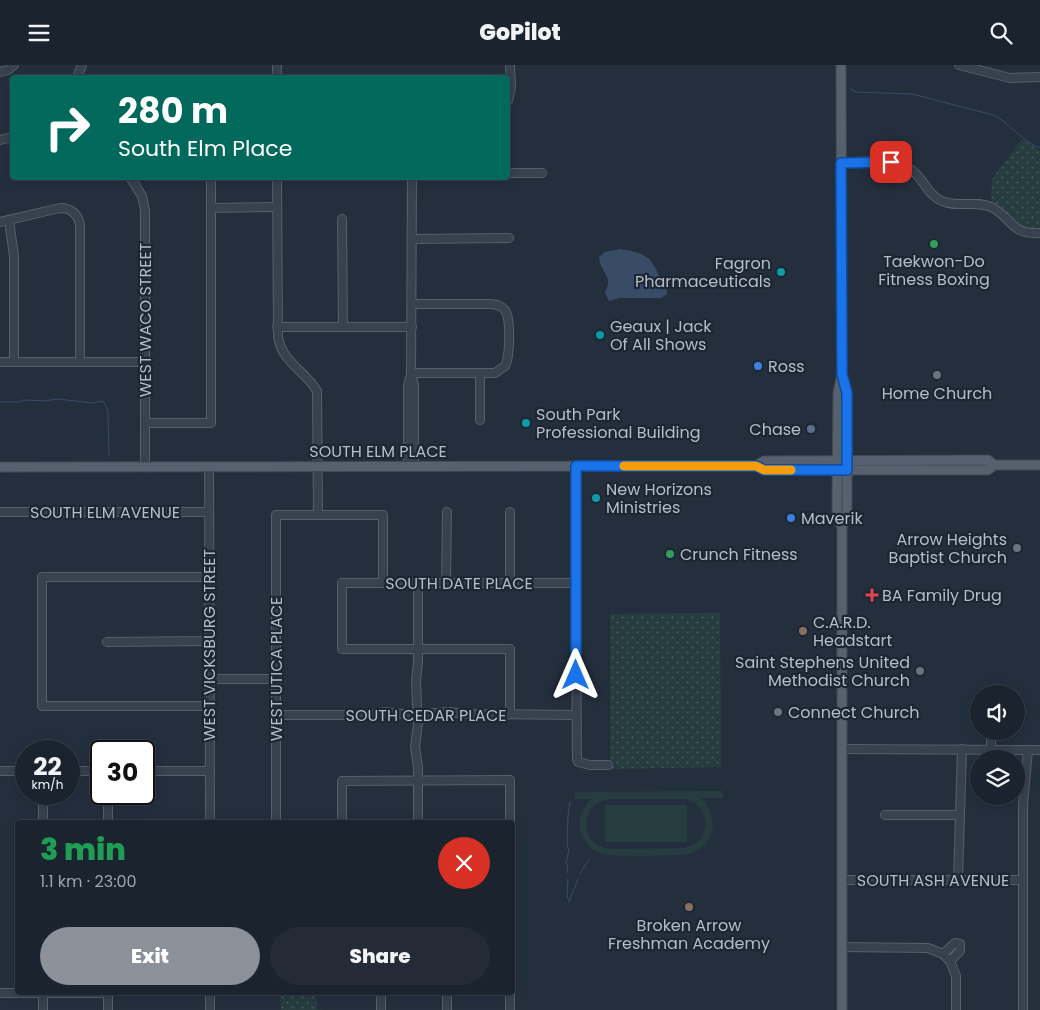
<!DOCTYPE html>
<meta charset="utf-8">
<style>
body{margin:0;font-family:Poppins,sans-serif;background:#242b36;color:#f1f3f6;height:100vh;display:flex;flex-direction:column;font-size:19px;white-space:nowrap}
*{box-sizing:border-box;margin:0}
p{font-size:16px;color:#a0a4aa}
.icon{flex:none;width:28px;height:28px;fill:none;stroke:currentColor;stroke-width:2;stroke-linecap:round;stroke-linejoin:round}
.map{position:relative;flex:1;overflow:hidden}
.side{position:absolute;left:15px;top:755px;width:500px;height:175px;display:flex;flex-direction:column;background:#1b232e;border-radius:5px;box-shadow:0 2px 12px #0003,0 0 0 1px #39404a}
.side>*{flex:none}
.guide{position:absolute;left:10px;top:10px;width:500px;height:105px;border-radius:5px;box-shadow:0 2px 12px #0003,0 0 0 1px #39404a;background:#00695c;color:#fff;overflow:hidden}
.fabs{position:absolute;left:970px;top:620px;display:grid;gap:10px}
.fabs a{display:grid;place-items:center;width:55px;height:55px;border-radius:50%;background:#1b232e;box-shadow:0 2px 12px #0003,0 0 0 1px #39404a;font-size:25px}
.speed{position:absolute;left:15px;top:675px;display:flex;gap:10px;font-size:25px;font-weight:700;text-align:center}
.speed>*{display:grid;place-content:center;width:65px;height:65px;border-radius:50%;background:#1b232e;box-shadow:0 2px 12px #0003,0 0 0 1px #39404a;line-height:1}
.speed small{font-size:12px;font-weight:400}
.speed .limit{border:2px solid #111;border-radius:8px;background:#fff;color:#111}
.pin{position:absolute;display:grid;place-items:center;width:42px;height:42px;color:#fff;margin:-21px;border-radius:10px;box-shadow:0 2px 8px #0006}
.me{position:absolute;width:55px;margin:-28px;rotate:0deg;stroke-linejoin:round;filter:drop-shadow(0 0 4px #0008)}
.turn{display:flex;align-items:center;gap:18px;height:105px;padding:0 25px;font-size:22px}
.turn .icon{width:65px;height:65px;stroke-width:2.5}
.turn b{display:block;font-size:35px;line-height:42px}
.round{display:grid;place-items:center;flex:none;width:52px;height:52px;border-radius:26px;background:#242b36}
.headline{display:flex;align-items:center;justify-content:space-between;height:85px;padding:0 25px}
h1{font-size:30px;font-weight:800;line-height:38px;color:#1e9e55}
.primary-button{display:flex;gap:10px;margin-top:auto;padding:10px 25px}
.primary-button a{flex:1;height:58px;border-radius:30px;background:#8c9099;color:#fff;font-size:20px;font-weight:800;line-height:58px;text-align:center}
.primary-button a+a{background:#242b36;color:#f1f3f6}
header{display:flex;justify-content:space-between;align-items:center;height:65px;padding:0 25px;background:#1b232e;font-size:22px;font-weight:800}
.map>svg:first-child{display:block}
</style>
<header><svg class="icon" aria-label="menu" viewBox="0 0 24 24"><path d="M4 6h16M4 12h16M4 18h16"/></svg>GoPilot<svg class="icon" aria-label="search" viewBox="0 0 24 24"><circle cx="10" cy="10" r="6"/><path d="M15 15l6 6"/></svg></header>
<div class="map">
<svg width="1040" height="945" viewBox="0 0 1040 945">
<defs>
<pattern id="park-dots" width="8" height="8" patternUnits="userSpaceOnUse" patternTransform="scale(1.25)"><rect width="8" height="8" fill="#263c3f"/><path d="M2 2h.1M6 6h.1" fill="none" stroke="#435659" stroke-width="1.8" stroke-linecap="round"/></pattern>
</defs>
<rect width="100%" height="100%" fill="#242f3e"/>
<g fill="url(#park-dots)">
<path d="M1022,74l18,11v80c-22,2 -34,-13 -49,-26l1,-25z"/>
<path d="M720,548l1,154 -111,2v-155z"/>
<path d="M280,928h37v16l6,1h-42z"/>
</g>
<g fill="#263c3f" fill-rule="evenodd">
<path d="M723,726v7h-22c22,22 12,55 -20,57 -19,0 -66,4 -81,-2 -10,-4 -17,-13 -20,-23 -2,-12 3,-23 11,-31h-16v-7zM611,734h74l8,3 7,6 4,7 2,9 -2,8 -4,8 -7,5 -8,3 -74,1c-33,-3 -33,-47 0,-50z"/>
<rect x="605" y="740" width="82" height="37"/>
</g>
<path fill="#394c67" d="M620,184c37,5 31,15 47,42v3l-6,4h-42l-10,3 -4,-8c9,-19 -5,-20 -6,-36l6,-5z"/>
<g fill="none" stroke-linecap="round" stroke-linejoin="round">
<g stroke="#394c67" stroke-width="1">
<path d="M850,24l6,3 56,2 81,21c17,8 29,27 47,33"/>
<path d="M0,337h19l4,-2 21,1 14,-2 34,4 11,-2 5,10 1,44"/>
<path d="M567,807l1,-5 -2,-4 3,-13 -2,-5 1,-29 2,-14"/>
<path d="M580,809l9,-15"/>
<path d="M568,814l-1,18 2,3"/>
<path d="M569,837l9,-23"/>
</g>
<defs>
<g id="minor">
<path d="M277,0v12"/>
<path d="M959,0l51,13 30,-1"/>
<path d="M0,7l8,-2 6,-5"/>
<path d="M77,12l5,-12"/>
<path d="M508,36l3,-14 -1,-22"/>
<path d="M0,75l12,-3"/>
<path d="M841,98c24,-1 60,-8 77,13 8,9 12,20 24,25 15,7 34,-1 49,6 22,11 19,28 49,26"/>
<path d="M508,108h34"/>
<path d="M130,112l12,19 3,14v257"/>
<path d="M277,112l1,160c5,27 27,33 39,54l1,124"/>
<path d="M412,112l-1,196 3,12v81"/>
<path d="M211,143l66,-1"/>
<path d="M342,154l1,108"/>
<path d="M9,155l5,36v106"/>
<path d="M0,157l60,-14c11,0 18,6 20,17v137"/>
<path d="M412,174l97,-1"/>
<path d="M277,262h135"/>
<path d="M0,297h145"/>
<path d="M411,308h84l10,-7c5,-9 6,-47 0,-56 -4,-4 -9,-6 -15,-6h-78"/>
<path d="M480,309v46"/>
<path d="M145,358h66v-246"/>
<path d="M408,401v-81l3,-10"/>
<path d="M575,401l2,293 1,3 12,3h18"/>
<path d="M209,402l1,356"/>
<path d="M0,447h209"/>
<path d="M510,447v71"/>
<path d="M209,512h-167v129h167"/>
<path d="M446,518l1,-71"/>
<path d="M107,577l102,-1"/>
<path d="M209,614h68"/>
<path d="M510,649v-65h-168v-66h233"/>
<path d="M277,650h88l20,-3 27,3 37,-3 20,2 106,1"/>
<path d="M842,684l198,1"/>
<path d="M991,684v-18"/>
<path d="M0,706h26"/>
<path d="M69,706h32"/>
<path d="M144,706h66"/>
<path d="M43,729v29"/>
<path d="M108,729v29"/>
<path d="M885,750h75"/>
<path d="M276,758v-308h107v68"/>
<path d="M342,758v-42l168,-1v43"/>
<path d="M418,758v-56l-3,-20 3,-24 -2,-42 2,-19v-78"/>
<path d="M842,815h181"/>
<path d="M958,815l4,-131"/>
<path d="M842,882l86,1 15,6 7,7"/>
<path d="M943,889l12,-11 5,1v7l-10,10 6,15v34"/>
<path d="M0,928h108"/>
<path d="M108,928v17"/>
<path d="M210,928v17"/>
<path d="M381,928v17"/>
<path d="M447,928v17"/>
<path d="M510,928v17"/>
<path d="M43,945v-17"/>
<path d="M1023,945v-206l5,-54"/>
</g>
<g id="major">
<path d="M841,0l1,309 -4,19 -1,109v11l5,15v482"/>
<path d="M756,401l8,4h224l6,-5h46"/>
<path d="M0,402l756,-1 8,-5 224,-1 6,5"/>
<path d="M842,462l5,-12v-122l-4,-16"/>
</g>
</defs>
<use href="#minor" stroke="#565f6c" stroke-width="10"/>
<use href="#major" stroke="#414a57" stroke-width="11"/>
<use href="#minor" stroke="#38414e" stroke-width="8"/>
<use href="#major" stroke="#56606e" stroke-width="9"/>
</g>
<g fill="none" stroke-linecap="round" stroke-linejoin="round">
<defs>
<path id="route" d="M576,610v-209h180l8,4h83v-77l-5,-19 -1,-211 50,-1"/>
</defs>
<use href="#route" stroke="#114b97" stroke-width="12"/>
<use href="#route" stroke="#1a73e8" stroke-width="9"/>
<path stroke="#f59e0b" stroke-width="9" d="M624,401h132l8,4h27"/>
</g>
<g fill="#2e9e5b" stroke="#1d2633" stroke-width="2">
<circle cx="934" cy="179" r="5"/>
<circle cx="670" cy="489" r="5"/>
</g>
<g fill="#0f9aa8" stroke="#1d2633" stroke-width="2">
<circle cx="781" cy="207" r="5"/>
<circle cx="600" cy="270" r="5"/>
<circle cx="526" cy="358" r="5"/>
<circle cx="596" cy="433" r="5"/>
</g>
<g fill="#3f7fe0" stroke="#1d2633" stroke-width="2">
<circle cx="758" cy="301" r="5"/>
<circle cx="791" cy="453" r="5"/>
</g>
<g fill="#6b7280" stroke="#1d2633" stroke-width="2">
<circle cx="937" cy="310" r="5"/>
<circle cx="1017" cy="483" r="5"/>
<circle cx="920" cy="606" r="5"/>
<circle cx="778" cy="647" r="5"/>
</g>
<circle fill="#5c6f8a" stroke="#1d2633" stroke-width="2" cx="811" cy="364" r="5"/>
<path fill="#e0444e" stroke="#1d2633" stroke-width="2" d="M869.5 522.5h5v5h5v5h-5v5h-5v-5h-5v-5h5z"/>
<g fill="#8d6e63" stroke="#1d2633" stroke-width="2">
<circle cx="803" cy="566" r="5"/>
<circle cx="689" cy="842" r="5"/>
</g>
<g text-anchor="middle" stroke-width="4.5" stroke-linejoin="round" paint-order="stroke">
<g font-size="16" fill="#b4bcc9" stroke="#1d2633" text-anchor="start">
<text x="934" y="202" text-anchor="middle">Taekwon-Do<tspan x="934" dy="18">Fitness Boxing</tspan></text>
<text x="771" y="204" text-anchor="end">Fagron<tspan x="771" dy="18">Pharmaceuticals</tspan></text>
<text x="610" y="267">Geaux | Jack<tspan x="610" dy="18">Of All Shows</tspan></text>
<text x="768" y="307">Ross</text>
<text x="937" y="334" text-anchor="middle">Home Church</text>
<text x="536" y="355">South Park<tspan x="536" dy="18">Professional Building</tspan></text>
<text x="801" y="370" text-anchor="end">Chase</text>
<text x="606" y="430">New Horizons<tspan x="606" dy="18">Ministries</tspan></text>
<text x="801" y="459">Maverik</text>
<text x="1007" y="480" text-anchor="end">Arrow Heights<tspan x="1007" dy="18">Baptist Church</tspan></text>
<text x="680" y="495">Crunch Fitness</text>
<text x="882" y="536">BA Family Drug</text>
<text x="813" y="563">C.A.R.D.<tspan x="813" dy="18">Headstart</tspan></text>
<text x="910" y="603" text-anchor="end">Saint Stephens United<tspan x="910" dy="18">Methodist Church</tspan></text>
<text x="788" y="653">Connect Church</text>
<text x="689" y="866" text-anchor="middle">Broken Arrow<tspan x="689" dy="18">Freshman Academy</tspan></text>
</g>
<g font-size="16" fill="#b4bcc9" stroke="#1d2633">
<text transform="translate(145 255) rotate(-90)" y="6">WEST WACO STREET</text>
<text x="378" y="392">SOUTH ELM PLACE</text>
<text x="105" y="453">SOUTH ELM AVENUE</text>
<text x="459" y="524">SOUTH DATE PLACE</text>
<text transform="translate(209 580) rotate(-90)" y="6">WEST VICKSBURG STREET</text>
<text transform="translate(276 604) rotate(-90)" y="6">WEST UTICA PLACE</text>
<text x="426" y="656">SOUTH CEDAR PLACE</text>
<text x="933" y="821">SOUTH ASH AVENUE</text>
</g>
</g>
</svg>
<div class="fabs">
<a><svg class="icon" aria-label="sound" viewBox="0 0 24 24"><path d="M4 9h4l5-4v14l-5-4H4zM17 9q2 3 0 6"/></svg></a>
<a><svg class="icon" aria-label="layers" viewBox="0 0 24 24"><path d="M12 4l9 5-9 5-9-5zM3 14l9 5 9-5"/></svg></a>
</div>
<div class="speed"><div>22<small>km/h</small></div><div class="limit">30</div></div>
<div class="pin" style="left:891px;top:97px;background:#d93025"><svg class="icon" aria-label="arrive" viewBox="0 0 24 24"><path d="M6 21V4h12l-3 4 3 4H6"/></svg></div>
<svg class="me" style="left:576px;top:610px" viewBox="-20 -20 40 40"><path d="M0-17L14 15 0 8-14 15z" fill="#1a73e8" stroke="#fff" stroke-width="4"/></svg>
<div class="guide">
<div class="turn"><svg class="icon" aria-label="right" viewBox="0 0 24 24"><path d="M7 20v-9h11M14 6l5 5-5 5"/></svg><div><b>280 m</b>South Elm Place</div></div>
</div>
<section class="side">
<div class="headline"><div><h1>3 min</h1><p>1.1 km · 23:00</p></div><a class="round" style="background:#d93025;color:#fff"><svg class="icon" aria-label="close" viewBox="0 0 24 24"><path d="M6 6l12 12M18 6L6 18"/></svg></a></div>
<div class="primary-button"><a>Exit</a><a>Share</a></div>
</section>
</div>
